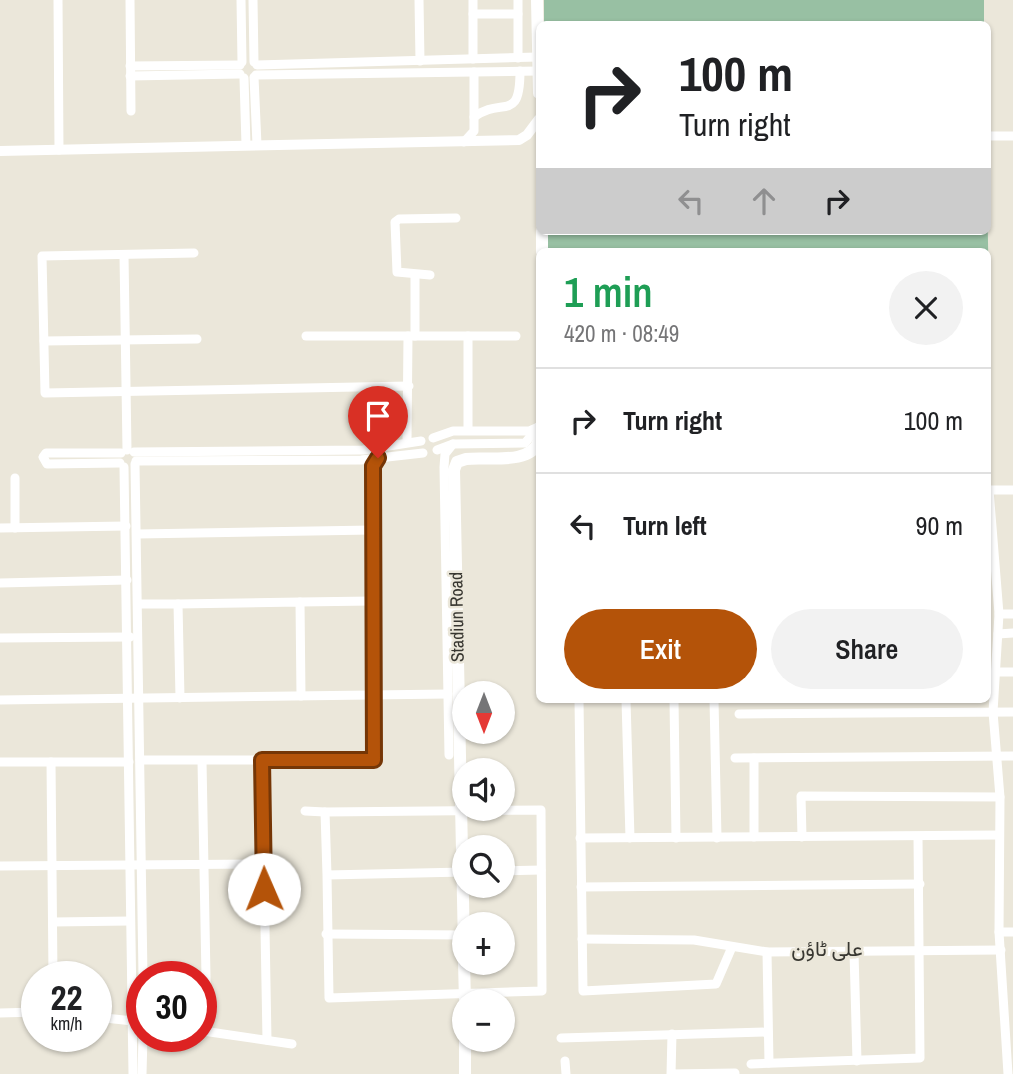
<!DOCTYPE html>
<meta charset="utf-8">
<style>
body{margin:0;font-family:"Archivo Narrow",Vazirmatn,sans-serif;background:#f2f2f2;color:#202124;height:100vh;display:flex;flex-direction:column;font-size:26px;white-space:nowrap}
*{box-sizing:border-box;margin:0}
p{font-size:23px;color:#757577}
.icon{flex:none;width:38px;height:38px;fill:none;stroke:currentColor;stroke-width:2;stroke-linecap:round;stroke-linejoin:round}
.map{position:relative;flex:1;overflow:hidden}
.drawer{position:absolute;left:536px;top:248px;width:455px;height:455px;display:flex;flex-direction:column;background:#fff;border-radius:10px;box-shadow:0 2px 5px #0004}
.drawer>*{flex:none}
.banner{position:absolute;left:536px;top:21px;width:455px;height:214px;border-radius:10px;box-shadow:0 2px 5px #0004;background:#fff;color:#202124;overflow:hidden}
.needle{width:46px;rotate:180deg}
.buttons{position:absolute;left:452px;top:681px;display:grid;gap:14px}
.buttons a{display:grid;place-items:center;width:63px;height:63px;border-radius:50%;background:#fff;box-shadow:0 2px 5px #0004;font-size:35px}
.speed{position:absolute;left:21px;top:961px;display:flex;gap:14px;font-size:35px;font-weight:700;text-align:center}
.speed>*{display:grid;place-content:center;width:91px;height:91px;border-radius:50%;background:#fff;box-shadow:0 2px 5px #0004;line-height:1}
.speed small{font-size:18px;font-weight:400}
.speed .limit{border:10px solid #d22;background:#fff;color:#111}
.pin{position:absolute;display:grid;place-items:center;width:60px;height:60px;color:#fff;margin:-72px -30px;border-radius:50% 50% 50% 0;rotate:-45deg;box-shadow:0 0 7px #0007}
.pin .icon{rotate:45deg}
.me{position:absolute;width:77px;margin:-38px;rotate:359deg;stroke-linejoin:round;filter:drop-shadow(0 0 5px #0008)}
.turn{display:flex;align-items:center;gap:24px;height:147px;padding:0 28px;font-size:32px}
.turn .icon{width:91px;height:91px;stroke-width:2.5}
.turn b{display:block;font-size:49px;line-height:60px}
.lanes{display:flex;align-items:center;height:66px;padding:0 28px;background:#0003;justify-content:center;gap:35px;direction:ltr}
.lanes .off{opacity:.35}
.round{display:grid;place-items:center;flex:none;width:74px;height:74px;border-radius:37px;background:#f2f2f2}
.headline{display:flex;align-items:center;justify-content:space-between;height:119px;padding:0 28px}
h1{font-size:42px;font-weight:600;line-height:52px;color:#1e9e55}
.cta{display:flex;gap:14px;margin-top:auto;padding:14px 28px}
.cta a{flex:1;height:80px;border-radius:42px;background:#b45309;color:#fff;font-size:28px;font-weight:600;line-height:80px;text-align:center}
.cta a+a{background:#f2f2f2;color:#202124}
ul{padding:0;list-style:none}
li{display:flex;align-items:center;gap:21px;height:105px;padding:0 28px;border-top:2px solid #e0e0e0}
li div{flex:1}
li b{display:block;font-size:26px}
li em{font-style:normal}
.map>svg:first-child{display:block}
</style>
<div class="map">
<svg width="1013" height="1074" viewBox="0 0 1013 1074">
<rect width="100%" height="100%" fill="#ebe7da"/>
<g fill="#98c0a3">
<rect x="544" y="0" width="440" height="24"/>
<path d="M987,188l2,108 -2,-44h-439v-21h439z"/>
</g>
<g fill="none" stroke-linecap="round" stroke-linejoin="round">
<g stroke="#fff" stroke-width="9">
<path d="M58,0l1,150"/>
<path d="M130,0l1,111"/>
<path d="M241,0l1,62"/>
<path d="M253,0l1,62"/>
<path d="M419,0l1,61"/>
<path d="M473,0v59"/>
<path d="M518,0v58"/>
<path d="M473,14h45"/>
<path d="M257,65l281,-8"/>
<path d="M130,66l110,-1"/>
<path d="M256,75l282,-4"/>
<path d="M130,76l110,-2"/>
<path d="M254,77l3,68"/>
<path d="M244,78l2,67"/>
<path d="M474,117c28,-21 46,7 46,-46"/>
<path d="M988,136h25"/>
<path d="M464,142l10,-11v-59"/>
<path d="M194,253l-152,3 3,137 364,-7"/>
<path d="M124,255l3,195"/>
<path d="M415,275v61"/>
<path d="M430,275l-33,-3 -2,-50 4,-3 57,-1"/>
<path d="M306,336h210"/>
<path d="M468,336v94"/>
<path d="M44,341l153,-2"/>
<path d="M433,438l20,-7h76l9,-4"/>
<path d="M407,441l1,-105"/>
<path d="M437,450l16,-6 72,-1 14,-17"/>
<path d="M134,452l229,-2 58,-9"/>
<path d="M136,461l225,-1 62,-7"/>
<path d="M120,463l-73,1 -4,-7 3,-4h75"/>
<path d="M135,464l8,512"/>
<path d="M124,467l9,607"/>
<path d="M0,528l126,-2"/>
<path d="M15,528v-50"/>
<path d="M138,534l234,-4"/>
<path d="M0,583l127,-3"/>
<path d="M300,602l72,-1"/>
<path d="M138,604h40"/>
<path d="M999,614h14"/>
<path d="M998,634l15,-1"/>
<path d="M0,638l130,-1"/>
<path d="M996,672h17"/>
<path d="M180,698l-2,-94 122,-2 1,94"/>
<path d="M0,700l448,-6"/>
<path d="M579,700l4,291 133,-7 16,-37"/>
<path d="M626,700l4,138"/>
<path d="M674,700l2,138"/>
<path d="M714,700l3,138"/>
<path d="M739,714l274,-2"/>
<path d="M449,755l-5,-288 1,-13 8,-10"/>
<path d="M735,758l278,-2"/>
<path d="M754,758v79"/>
<path d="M140,760h234c5,-48 -14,-279 4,-302"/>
<path d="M262,760l5,280"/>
<path d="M202,761l5,270"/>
<path d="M0,762h129"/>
<path d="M51,762l2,214"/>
<path d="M305,811l20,1"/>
<path d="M802,837l-1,-41 199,1"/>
<path d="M580,838l419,-3"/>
<path d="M0,866l263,-2"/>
<path d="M502,871l39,-1"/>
<path d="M327,875l2,123 213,-7 -1,-181 -216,2 2,63 137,-3"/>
<path d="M581,887l339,-3"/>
<path d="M53,922l77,-1"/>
<path d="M999,932h14"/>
<path d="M326,934l138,1"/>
<path d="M582,939l112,1 73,12 234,-2"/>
<path d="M767,952l2,111"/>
<path d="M854,952l3,109"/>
<path d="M0,1013l37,-1"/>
<path d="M96,1017l46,5"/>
<path d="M203,1031l89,13"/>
<path d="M672,1034l-1,40 64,-1"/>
<path d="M561,1038l207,-6"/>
<path d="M565,1061l1,13"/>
<path d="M751,1064l169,-6 -2,-221"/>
<path d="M142,1074l1,-38"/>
<path d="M1008,1074l-9,-142 1,-135 -7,-85 6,-98 -10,-124h24"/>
</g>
<path stroke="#fff" stroke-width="10" d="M0,151l519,-11 8,-5 12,-16"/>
<g stroke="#fff" stroke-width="12">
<path d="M537,0l2,93"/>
<path d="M542,231v21"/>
<path d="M464,947l-10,-477 3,-8 9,-3c20,-3 64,7 73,-18"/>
<path d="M464,962l1,39"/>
<path d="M465,1074v-34"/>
</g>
</g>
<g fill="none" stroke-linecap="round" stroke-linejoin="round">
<defs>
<path id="route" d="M264,889l-2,-129h112l-1,-294 5,-8"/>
</defs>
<use href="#route" stroke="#753606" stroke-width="18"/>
<use href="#route" stroke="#b45309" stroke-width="12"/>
</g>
<g text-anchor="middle" stroke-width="5" stroke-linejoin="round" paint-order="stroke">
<g font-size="18" fill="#383731" stroke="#ebe7da">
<text transform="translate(457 617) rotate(-91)" y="6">Stadiun Road</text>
</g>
<g font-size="21" fill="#383731" stroke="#ebe7da">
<text x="827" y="956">علی ٹاؤن</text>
</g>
</g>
</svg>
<div class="buttons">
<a><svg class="needle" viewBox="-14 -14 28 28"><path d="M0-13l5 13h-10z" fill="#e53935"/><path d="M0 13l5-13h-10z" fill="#757577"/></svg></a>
<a><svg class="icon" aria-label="sound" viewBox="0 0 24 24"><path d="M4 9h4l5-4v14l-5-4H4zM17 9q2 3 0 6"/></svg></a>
<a><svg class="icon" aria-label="search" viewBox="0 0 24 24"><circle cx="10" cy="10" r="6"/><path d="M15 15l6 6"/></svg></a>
<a>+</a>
<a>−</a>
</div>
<div class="speed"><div>22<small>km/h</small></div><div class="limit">30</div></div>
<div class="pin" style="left:378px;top:458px;background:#d93025"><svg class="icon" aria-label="arrive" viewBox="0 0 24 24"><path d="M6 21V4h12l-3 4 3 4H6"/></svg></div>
<svg class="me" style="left:264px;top:889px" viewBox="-20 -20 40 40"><circle r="19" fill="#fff"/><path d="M0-13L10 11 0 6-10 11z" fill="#b45309"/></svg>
<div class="banner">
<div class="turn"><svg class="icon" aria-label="right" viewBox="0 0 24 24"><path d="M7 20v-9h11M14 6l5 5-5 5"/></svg><div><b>100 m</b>Turn right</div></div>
<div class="lanes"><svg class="icon off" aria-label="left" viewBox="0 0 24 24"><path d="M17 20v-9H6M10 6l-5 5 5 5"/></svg><svg class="icon off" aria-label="ahead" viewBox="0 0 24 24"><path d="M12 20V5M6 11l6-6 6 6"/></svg><svg class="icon" aria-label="right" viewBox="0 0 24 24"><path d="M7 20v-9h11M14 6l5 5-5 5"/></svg></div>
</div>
<section class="drawer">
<div class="headline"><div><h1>1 min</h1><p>420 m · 08:49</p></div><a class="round"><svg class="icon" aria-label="close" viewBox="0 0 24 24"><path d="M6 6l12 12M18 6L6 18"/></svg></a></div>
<ul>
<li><svg class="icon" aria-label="right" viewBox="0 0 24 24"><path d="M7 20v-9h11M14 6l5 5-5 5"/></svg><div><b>Turn right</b></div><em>100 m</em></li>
<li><svg class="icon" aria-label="left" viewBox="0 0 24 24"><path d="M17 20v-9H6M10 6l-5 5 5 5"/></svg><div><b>Turn left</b></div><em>90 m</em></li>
</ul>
<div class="cta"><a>Exit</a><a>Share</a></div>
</section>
</div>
